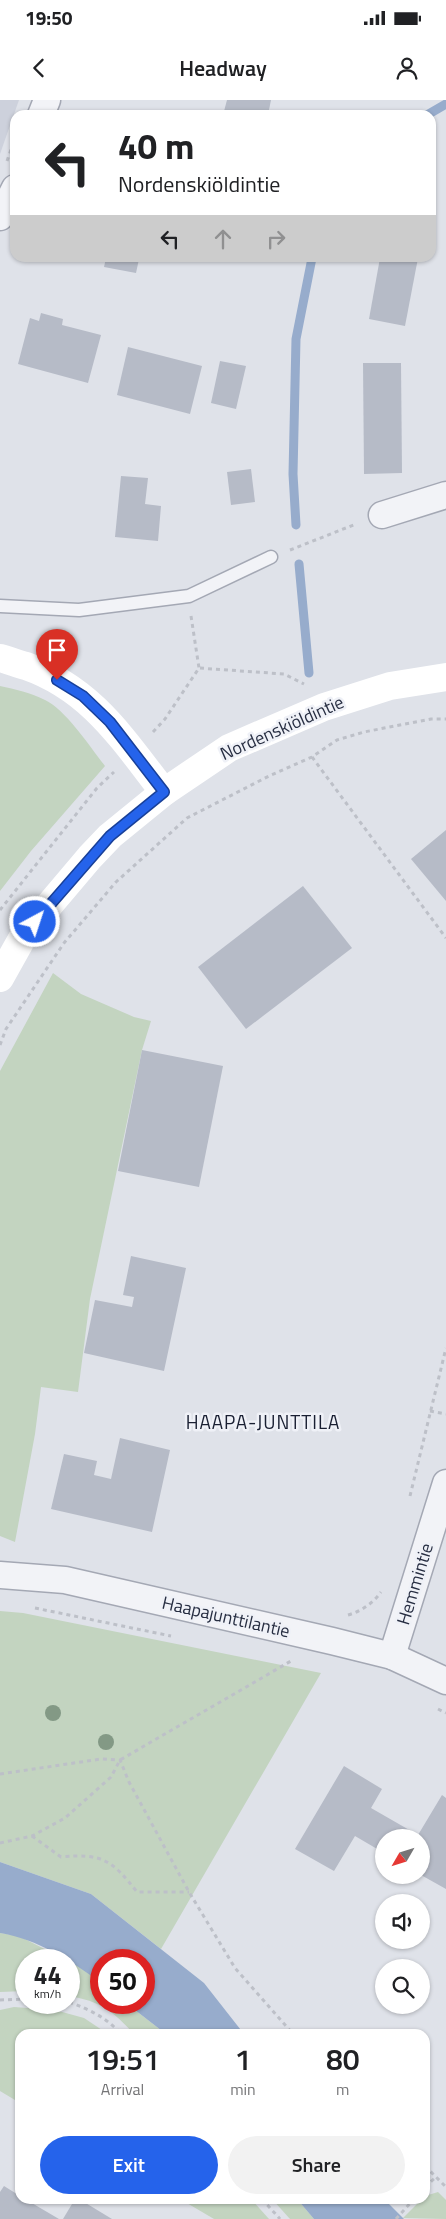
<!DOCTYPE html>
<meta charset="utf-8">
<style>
body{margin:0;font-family:"Titillium Web",sans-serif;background:#f2f2f2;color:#202124;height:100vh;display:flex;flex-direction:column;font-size:19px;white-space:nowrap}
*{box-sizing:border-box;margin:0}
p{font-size:16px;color:#757577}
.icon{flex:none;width:28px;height:28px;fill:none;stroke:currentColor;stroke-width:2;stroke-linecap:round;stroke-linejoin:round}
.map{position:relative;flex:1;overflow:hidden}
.drawer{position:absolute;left:15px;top:1929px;width:415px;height:175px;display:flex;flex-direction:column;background:#fff;border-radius:15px;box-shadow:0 1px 4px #0004}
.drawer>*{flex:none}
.guide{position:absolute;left:10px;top:10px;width:426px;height:152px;border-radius:15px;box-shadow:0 1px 4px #0004;background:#fff;color:#202124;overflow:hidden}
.needle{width:32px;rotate:231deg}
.buttons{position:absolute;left:375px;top:1729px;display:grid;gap:10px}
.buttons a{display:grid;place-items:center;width:55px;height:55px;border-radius:50%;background:#fff;box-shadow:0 1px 4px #0004;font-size:25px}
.speed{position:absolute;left:15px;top:1849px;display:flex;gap:10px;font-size:25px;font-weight:700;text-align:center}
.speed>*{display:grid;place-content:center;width:65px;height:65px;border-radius:50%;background:#fff;box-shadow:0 1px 4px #0004;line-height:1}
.speed small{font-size:12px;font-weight:400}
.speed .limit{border:8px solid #d22;background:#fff;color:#111}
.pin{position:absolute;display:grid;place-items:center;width:42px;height:42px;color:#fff;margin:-51px -21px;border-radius:50% 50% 50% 0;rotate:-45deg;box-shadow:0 0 5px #0007}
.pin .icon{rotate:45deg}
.me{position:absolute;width:55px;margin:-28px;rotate:40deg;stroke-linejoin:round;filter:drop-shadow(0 0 4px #0008)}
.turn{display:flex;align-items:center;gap:18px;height:105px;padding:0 25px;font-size:22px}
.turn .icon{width:65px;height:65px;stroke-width:2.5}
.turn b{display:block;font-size:35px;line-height:42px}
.lanes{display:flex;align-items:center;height:48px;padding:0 25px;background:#0003;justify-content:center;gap:25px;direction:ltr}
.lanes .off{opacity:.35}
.eta{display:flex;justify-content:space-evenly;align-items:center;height:85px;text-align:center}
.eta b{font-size:30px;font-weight:600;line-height:35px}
.primary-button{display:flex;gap:10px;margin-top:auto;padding:10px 25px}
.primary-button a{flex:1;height:58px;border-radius:30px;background:#2563eb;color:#fff;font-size:20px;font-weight:600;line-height:58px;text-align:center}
.primary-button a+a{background:#f2f2f2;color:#202124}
.status{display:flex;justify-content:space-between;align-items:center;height:35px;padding:0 25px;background:#fff;direction:ltr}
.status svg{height:14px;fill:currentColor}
header{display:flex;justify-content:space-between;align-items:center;height:65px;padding:0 25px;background:#fff;font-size:22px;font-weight:600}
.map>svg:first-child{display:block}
</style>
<div class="status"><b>19:50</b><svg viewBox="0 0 49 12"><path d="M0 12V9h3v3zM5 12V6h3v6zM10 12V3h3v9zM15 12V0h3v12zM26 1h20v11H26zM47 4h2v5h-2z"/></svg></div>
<header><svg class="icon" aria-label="back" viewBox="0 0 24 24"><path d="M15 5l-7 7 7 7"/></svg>Headway<svg class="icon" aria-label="person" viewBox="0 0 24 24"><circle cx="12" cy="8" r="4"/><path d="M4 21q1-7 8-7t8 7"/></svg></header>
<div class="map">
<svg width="446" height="2119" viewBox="0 0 446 2119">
<rect width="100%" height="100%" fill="#dfe2e9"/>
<path fill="#cdd1dc" d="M0,0h19l-19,54z"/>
<g fill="#c3d4c0">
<path d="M0,586c15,3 31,7 45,14 20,9 46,48 60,66l-74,85 -31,40z"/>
<path d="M53,873l28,21 53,23 17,4 -9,29 -52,249 -12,93 -37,-5 -6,47 -20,108 -15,-6v-465z"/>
<path d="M0,1511l23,2 298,60 -160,276 -70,-55 -91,-32z"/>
<path d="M0,1833l19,3 47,24h-40v31l-26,1z"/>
<path d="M69,1861l12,6 20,16v19l25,1 40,31h-32c-21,-23 -34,-33 -65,-38z"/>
<path d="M14,1907l41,3 29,8 24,16h-88v69l-20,-12v-81z"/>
<path d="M438,2092l8,8v19l-43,-1 19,-19h3v-3z"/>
<path d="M180,2099h71l18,20h-55z"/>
<path d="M272,2099h25l17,20h-24z"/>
</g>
<g fill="#97accc">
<path d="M0,1762l91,32 113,89 40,51h-78l-40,-31 18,-1v-42h-43v23c-29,-22 -64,-44 -101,-50z"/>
<path d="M297,2099h87l20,20h-90z"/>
</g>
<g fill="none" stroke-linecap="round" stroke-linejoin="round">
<g stroke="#97accc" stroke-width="9">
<path d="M427,15l19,-11"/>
<path d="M296,425l-3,-51 3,-135 16,-81"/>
<path d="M299,464l10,109"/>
</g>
</g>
<g fill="#b6bbc7">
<path d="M227,0h44l-3,15h-45z"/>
<path d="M106,158h53l-1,4 -19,-3 -3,14 -32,-6z"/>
<path d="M380,158h38l-13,68 -36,-7z"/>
<path d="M41,213l22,6 -1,6 39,10 -13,48 -70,-19 12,-46 9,3z"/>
<path d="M128,247l74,19 -12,48 -73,-19z"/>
<path d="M220,261l26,5 -10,43 -25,-6z"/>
<path d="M363,263h38l1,110 -38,1z"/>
<path d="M251,369l4,33 -24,3 -4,-33z"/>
<path d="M121,376l27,2 -3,26 16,2 -3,35 -43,-4z"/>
<path d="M446,730v71l-35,-42z"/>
<path d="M303,786l49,62 -106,81 -48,-62z"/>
<path d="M142,950l81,16 -24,121 -81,-16z"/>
<path d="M131,1156l55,12 -22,103 -80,-18 11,-53 37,7 2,-10 -11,-2z"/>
<path d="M120,1338l50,12 -18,82 -101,-23 13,-55 33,7 -3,14 17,4z"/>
<path d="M344,1666l38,23 -11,19 47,27 24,-40 4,3v91l-25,-14v-37h-37v15l-29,-17 -21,35 -39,-22z"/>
<path d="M4,2086l16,10v3h5l34,20h-59v-27z"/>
<path d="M75,2099h4l33,20h-49z"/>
</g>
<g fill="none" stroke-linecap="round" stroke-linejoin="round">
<defs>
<path id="lane" d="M0,506l79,4 110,-14 82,-39"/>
<g id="street">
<path d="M41,15l6,-15"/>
<path d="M0,117l15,-29"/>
<path d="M382,415l64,-20"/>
<path d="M0,1475l65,5 267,61 60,15 54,25"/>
<path d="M392,1556l54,-173"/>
</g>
</defs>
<use href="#lane" stroke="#a4a8b4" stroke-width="15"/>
<use href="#street" stroke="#a4a8b4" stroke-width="29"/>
<g stroke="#bdc0c8" stroke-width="3" stroke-dasharray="4 4" stroke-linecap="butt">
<path d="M7,61l8,-23"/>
<path d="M290,450l66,-26"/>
<path d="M191,516l8,52"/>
<path d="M153,632l12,-13 34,-51 85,6 20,10"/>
<path d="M312,657l134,181"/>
<path d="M0,810l97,-122 17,-16"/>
<path d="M0,945l6,-16 58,-86 52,-61 71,-64 82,-42 43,-19 25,-17 27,-8 67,-13h15"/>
<path d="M430,1311l16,3"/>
<path d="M410,1396l36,-148"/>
<path d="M35,1508l136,28"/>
<path d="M348,1515c14,-4 25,-12 33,-23"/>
<path d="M438,1609l8,4"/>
<path d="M0,1674l101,-15 19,1 9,22 60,110 46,76 58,66"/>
<path d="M32,1736l29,21c41,-4 51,3 76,35h52"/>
<path d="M0,1743l32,-7 33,-18 46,-41 9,-17 171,-99"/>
<path d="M0,1900l26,-1"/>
<path d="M69,1902c21,8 37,15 52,32"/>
<path d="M425,2066l21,21"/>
<path d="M425,2087l11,-10"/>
<path d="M262,2099l18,20"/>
<path d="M396,2119l18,-20"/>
</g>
<use href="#lane" stroke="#f2f3f7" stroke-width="12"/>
<use href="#street" stroke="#f2f3f7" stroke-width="26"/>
<g stroke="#fff" stroke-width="28">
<path d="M0,558c9,2 17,6 26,8 66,23 97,74 138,126"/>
<path d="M0,878l24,-43 66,-78 20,-21 54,-44 65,-44 95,-41 66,-21 56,-9"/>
</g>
</g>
<g fill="#839985">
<circle cx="53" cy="1613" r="8"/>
<circle cx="106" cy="1642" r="8"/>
</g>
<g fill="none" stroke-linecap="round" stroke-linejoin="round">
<defs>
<path id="route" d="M35,822l75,-86 54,-44 -54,-70 -27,-26 -26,-16"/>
</defs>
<use href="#route" stroke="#184099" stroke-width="12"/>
<use href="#route" stroke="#2563eb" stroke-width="9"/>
</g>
<g text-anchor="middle" stroke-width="5" stroke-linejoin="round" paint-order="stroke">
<g font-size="18" fill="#272e42" stroke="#eff1f7">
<text transform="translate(282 628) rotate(-24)" y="6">Nordenskiöldintie</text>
<text transform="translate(415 1484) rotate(-73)" y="6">Hemmintie</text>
<text transform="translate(226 1517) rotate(13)" y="6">Haapajunttilantie</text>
</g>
<g font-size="19" letter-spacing="1" fill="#191f32" stroke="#eff1f7">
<text x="263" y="1329">HAAPA-JUNTTILA</text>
</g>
</g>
</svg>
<div class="buttons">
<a><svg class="needle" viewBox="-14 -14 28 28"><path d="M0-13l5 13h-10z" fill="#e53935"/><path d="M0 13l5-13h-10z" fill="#757577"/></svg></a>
<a><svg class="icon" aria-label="sound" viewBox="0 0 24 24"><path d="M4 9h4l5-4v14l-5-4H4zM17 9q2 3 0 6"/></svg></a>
<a><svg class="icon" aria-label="search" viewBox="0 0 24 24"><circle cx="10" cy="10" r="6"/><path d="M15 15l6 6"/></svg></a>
</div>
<div class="speed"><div>44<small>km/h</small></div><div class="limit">50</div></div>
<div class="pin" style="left:57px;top:580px;background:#d93025"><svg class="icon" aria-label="arrive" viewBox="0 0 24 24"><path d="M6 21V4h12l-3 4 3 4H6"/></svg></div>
<svg class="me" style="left:35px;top:822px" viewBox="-20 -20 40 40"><circle r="17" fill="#2563eb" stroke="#fff" stroke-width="3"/><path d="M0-11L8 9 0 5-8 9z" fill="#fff"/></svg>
<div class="guide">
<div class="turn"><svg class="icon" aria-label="left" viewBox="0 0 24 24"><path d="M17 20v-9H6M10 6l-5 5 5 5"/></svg><div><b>40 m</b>Nordenskiöldintie</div></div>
<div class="lanes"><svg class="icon" aria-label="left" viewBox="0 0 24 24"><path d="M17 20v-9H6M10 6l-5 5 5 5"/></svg><svg class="icon off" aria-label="ahead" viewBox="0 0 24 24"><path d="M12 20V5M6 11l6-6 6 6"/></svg><svg class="icon off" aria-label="right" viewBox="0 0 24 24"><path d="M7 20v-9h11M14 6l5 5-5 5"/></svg></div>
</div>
<section class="drawer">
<div class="eta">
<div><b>19:51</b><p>Arrival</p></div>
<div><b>1</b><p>min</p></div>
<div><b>80</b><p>m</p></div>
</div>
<div class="primary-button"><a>Exit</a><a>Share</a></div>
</section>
</div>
